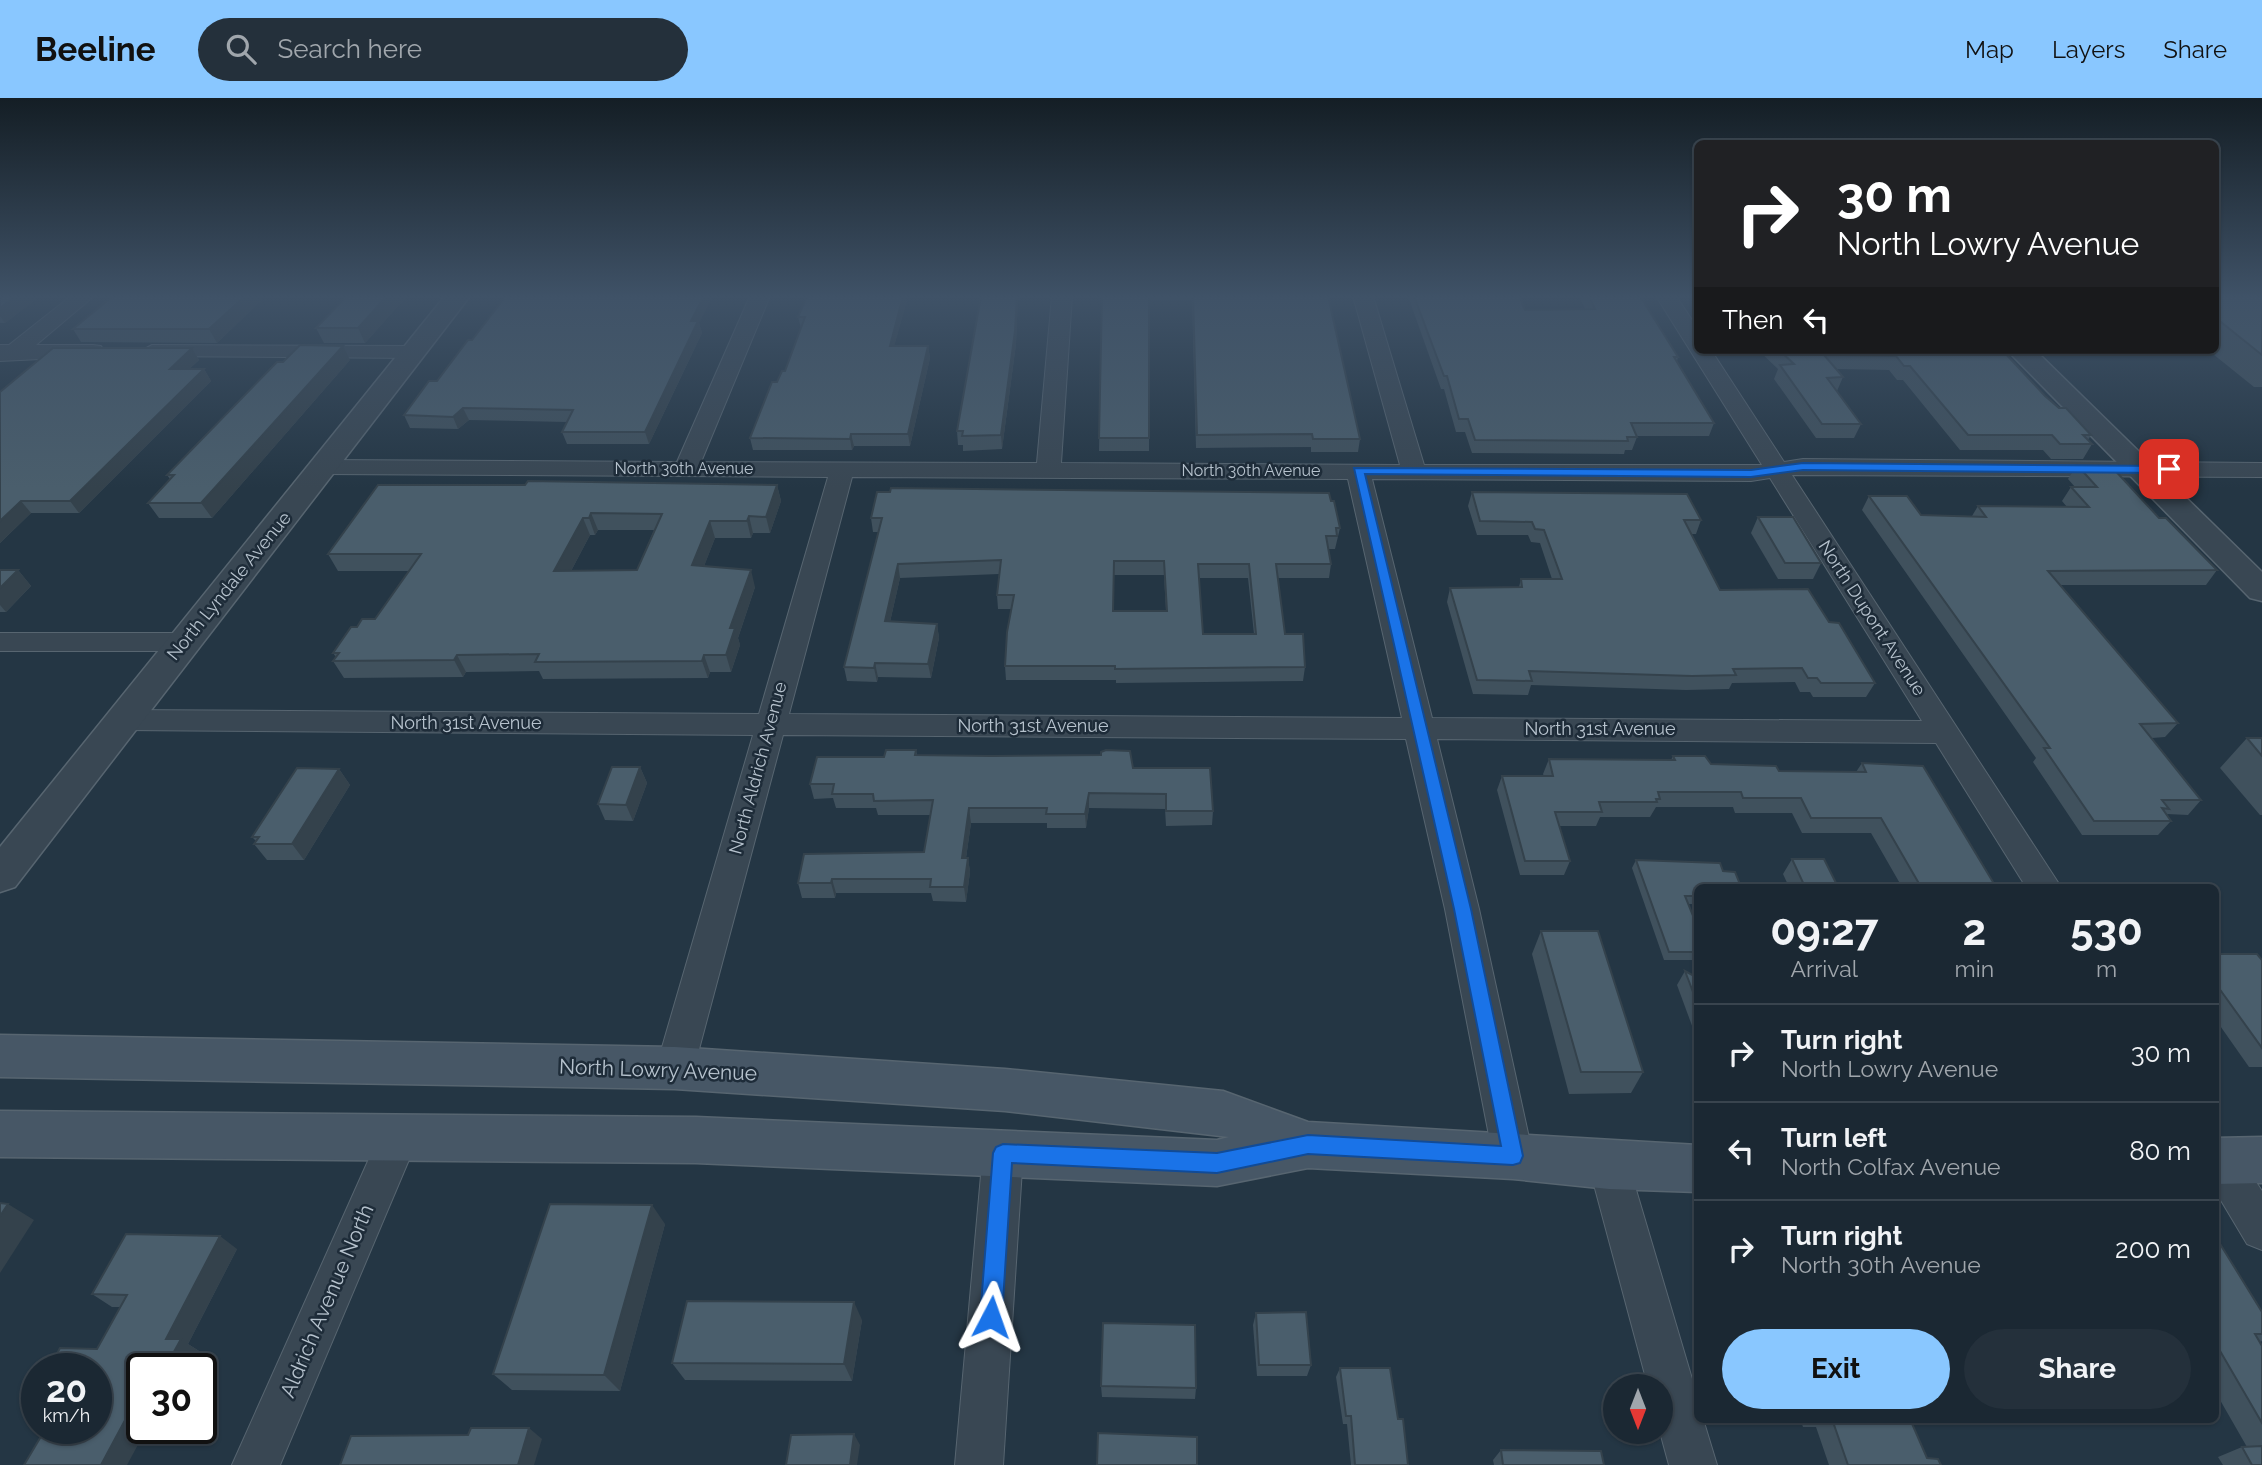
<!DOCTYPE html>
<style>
body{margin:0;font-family:Raleway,sans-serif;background:#24303b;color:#f1f3f6;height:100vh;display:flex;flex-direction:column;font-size:26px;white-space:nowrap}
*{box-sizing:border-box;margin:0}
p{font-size:23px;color:#a0a6ac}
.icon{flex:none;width:38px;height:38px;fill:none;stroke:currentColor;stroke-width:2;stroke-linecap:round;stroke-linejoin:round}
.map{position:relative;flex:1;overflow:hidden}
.side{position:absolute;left:1694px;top:786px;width:525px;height:539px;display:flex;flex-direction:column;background:#1b2833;border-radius:10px;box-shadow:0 2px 5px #0004,0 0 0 2px #39444e}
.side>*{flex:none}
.banner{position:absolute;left:1694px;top:42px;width:525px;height:214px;border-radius:10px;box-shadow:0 2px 5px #0004,0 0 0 2px #39444e;background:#202124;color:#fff;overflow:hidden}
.needle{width:46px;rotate:180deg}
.tools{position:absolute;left:1603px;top:1276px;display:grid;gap:14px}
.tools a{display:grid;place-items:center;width:70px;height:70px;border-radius:50%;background:#1b2833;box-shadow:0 2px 5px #0004,0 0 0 2px #39444e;font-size:35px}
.speed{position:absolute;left:21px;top:1255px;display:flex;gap:14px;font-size:35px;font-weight:700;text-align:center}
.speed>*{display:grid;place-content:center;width:91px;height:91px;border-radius:50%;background:#1b2833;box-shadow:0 2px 5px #0004,0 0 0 2px #39444e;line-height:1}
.speed small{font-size:18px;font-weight:400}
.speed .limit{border:4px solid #111;border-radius:10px;background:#fff;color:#111}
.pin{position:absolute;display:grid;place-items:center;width:60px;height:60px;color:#fff;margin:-30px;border-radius:14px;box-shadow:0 4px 10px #0006}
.me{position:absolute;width:77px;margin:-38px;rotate:4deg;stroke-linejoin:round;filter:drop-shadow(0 0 5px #0008)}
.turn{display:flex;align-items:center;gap:24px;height:147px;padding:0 28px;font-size:32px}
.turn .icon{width:91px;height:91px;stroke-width:2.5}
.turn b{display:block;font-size:49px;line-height:60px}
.then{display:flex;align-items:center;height:66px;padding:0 28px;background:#0003;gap:14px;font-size:26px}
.eta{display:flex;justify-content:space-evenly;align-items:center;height:119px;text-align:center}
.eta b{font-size:42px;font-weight:700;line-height:49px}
.button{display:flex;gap:14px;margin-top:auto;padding:14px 28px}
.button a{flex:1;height:80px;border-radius:42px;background:#89c7ff;color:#111;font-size:28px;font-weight:700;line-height:80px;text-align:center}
.button a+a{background:#24303b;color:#f1f3f6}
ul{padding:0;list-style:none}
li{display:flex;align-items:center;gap:21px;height:98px;padding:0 28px;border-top:2px solid #39444e}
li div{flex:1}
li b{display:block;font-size:26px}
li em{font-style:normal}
header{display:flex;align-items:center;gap:42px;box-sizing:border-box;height:98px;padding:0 35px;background:#89c7ff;color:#111}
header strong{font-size:33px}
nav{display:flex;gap:38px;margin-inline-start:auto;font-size:24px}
.search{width:490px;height:63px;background:#24303b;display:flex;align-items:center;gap:18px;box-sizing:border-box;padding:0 24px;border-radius:38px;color:#a0a6ac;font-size:26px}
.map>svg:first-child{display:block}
</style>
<header>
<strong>Beeline</strong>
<div class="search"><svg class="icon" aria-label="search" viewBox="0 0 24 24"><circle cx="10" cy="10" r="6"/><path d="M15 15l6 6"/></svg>Search here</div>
<nav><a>Map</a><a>Layers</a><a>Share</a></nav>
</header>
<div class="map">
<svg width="2262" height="1367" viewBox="0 0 2262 1367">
<rect width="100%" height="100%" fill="#243644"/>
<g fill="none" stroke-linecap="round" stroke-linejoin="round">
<defs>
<g id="minor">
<path d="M71,198h23l-58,49h57l8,1 3,5 -3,5 -101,5v-16h9z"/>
<path d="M750,198h20l-69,166 336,1 15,-167h20l-11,167 339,2 -47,-169h20l51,169h338l-106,-169h20l22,33v21h13l73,112 19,-3 459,4v14l-470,-2 269,412h-35l-90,-144 -499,-4 42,170 54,247 -6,13 -14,6 -14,-6 -6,-13 -48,-247 -39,-170 -623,-4 -89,333 -5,12 -14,5 -14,-5 -5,-12 97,-333 -630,-5 -11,-3 -4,-7 4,-7 11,-3 636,4 69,-237 -504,-3 -8,-2 -4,-5 4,-5 8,-2 353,2zM852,379l496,2 54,239 -613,-4zM1770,380l152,243 -490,-3 -60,-239 379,2z"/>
<path d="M152,247l262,1 11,6 -11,6 -270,-2 -3,-5z"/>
<path d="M0,535h184l10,2 4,7 -4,7 -10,2h-184z"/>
<path d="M399,1020l14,5 6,13 -139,329h-48l153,-342z"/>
<path d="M1003,1036l14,6 6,13 -20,312h-48l28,-312 6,-13z"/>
<path d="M2216,1039l14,6 32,48v59l-15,-6 -31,-52z"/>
<path d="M1609,1049l14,5 6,14 69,233v20h5l14,46h-48l-9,-33 1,-46h-13l-59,-220 6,-14z"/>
</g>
<g id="tertiary">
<path d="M445,198h25l-455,591 -15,5v-45z"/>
<path d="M2007,252h28l227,222v29l-12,-3z"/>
</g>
<g id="secondary">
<path d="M0,937l675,12 330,22 218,22 85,31 390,23v47l-89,-3 -96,-10 -205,-11 -91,18 -521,-23 -696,-6v-46l696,6 521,23 12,-3 -224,-26 -330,-22 -675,-12z"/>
<path d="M2262,1039v46l-46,1v-46z"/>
</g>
</defs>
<use href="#minor" stroke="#576570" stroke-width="2"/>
<use href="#tertiary" stroke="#576570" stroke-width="3"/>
<use href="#secondary" stroke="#576570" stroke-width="3"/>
<use href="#minor" fill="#394753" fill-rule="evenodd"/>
<use href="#tertiary" fill="#394753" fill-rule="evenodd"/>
<use href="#secondary" fill="#475766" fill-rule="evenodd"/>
</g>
<g fill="#40515d" fill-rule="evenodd">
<path d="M0,198h40l-35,27h-5z"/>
<path d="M113,198h153l-49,47 -136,-1 -8,-13z"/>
<path d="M347,198h60l-42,47h-41l-8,-15z"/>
<path d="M908,198l-14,50h34l2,12 -20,88h-56l-2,4h-99l-3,-12 27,-56 8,-11 16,-43 -3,-11z"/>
<path d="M974,198h44l-2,48 -14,105 -39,2v-6h-5l-1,-14 23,-133z"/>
<path d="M1102,198h226l32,143 -2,13h-47v-5l-115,1 -4,-148h-43v151h-50z"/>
<path d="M1408,198h111l6,14 60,-1 -6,-13h61l38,61 -1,4 37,62 -5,13h-73l1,1 -5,13h-7l-1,4 -152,-1 -7,-21h-9l-12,-43h-3z"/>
<path d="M2216,198h46v91h-8l-46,-37h8z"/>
<path d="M699,225l3,10 -53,111h-82l-5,-12 5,-10 -98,-2 -11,9 -48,-1 -6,-13 33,-34 35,-41z"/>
<path d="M192,250l7,12 -10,9h15l7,12 -132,132h-48l-31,30v-151z"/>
<path d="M1758,252h244l43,46 46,39 -3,5 4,4 -9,15h-32l-8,-9h-83l-57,-70h-6l-8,-10 -53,-1 7,8 -6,14 24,33 -7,14h-38l-42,-59 4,-10z"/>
<path d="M350,262l-138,158h-53l-11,-15 22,-24 -3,-4z"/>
<path d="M2077,367l82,53 58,52 -11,15h-146l118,138 -13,14 -13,1 49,62 -13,15 -21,-1 4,7 -13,14h-76l-49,-73 3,-4 -174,-248 7,-14 52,19 51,1 6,-10 89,1 -5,-6 9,-14h4l-7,-8z"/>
<path d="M777,387l4,16 -11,32h-17l-2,5h-36l-11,28 51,21 -17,51 2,7 -9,27h-21l-2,6 -165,1 -4,-8 -73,1 -3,5 -119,1 -11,-17 3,-4 -3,-4 24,-26 18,-8 34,-48h-71l-10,-17zM598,432h56l-17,40 -66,1 19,-36h5z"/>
<path d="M1472,394l229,28 -5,14h-5l29,56 109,32 46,61 -9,14h-53l-3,-5h-10l-5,-10 -63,1 -3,6 -43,1 -155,-5 -3,10 -55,-1 -26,-92 3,-14 69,-1 2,-8h31l-12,-36 -9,-1 -3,-7h-51l-9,-29z"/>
<path d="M1331,403l9,27 -5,21h-7l3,15 -2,14h-51l7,56 20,33 -2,14 -187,2v-3h-110l-1,-14 6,-57h-13l-1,-14 2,-21 -99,4 -10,44 47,2 2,14 -8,40 -53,-1 -1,5 -30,-1 -3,-14 35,-135h-6l-2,-14zM1114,477h50l2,36h-53zM1199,480h49l6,56h-51z"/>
<path d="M1758,419l63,46 -8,16h-35l-27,-46z"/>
<path d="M0,472h18l13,16 -25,26h-6z"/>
<path d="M2247,640h15v77h-2l-40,-47z"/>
<path d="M916,652l1,5 216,13 80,43 -1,14 -46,1 -1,-17 -76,-1 -3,20h-39v-5h-76l-5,35h2l2,14 -4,30 -33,-1 -2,-8h-95l-1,5h-33l-4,-15 126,-31 7,-37h-53l-2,-7h-40l-3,-10 -19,1 -4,-15 74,-27z"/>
<path d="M1673,658l38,8 68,7 77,1 6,-9 134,124h-94l-31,-54h-69l-10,-20h-57l-2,-6h-77l-6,10h-50l-4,9h-37l11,35 -6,14h-44l-23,-85 5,-14h42l-1,-2 6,-15 122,1z"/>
<path d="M640,669l7,16 -14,38 -28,-1 -7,-16z"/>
<path d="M339,671l11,16 -46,75h-37l-13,-16 2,-3 -4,-4z"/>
<path d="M1792,761l46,28h-49l-6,-13z"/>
<path d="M1636,762l62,27v17h-10l10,24v32h-34l-32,-92z"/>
<path d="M1541,833l102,141 -12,21 -62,1 -37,-140z"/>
<path d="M2216,856l46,6v107h-13l-33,-47z"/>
<path d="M1685,873l13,7v64l-21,-57z"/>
<path d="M665,1126l-45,167 -108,-1 -19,-16z"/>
<path d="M2216,1141l46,73v29l-2,1 2,4v119h-39l-5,-8 24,-10h5l-31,-54z"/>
<path d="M237,1151l-49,95 11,7 -57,17v60l-45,-79 23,-42h-8l-20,-13z"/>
<path d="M1256,1215l55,52 -4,11h-50l-4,-51z"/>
<path d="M862,1222l-10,61 -167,-1 -13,-17z"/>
<path d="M1340,1270l68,97h-57l-4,-41h-4l-7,-47z"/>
<path d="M1101,1288l95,2 -1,11 -93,-2z"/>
<path d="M1800,1321h110l17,39 14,7h-112l-13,-38h-13z"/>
<path d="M1501,1352l103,15h-110l-1,-5z"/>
</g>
<g fill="#34424c">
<path d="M16,198h24l-35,27 -5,-7v-8z"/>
<path d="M245,198h21l-49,47 -8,-14z"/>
<path d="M387,198h20l-42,47 -7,-15z"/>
<path d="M704,198h9l-14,27 3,10 -53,111 -4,-12 46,-111z"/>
<path d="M903,198h5l-17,62 -1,-12z"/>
<path d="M1017,198h1l-2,48 -14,105 -1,-14z"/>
<path d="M343,248l7,14 -138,158 -11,-15z"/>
<path d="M928,248l2,12 -20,88 -2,-12z"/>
<path d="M192,250l7,12 -22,21 -7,-12z"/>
<path d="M204,271l7,12 -132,132 -9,-12z"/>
<path d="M463,310l6,12 -11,9 -5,-12z"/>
<path d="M851,336l3,12 -2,4 -2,-11z"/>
<path d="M777,387l4,16 -11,32 -4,-16z"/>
<path d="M21,403l10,12 -31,30v-22z"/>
<path d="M591,415l7,17 -3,5 -6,-17z"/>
<path d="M749,418l4,17 -2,5 -4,-17z"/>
<path d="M583,420l7,17 -28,53 -8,-17z"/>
<path d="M710,423l5,17 -17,44 -6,-17z"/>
<path d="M898,466l2,14 -13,57 -2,-14z"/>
<path d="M18,472l13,16 -25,26 -6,-7v-17z"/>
<path d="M751,472l4,17 -17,51 2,7 -9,27 -5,-17 4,-27z"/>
<path d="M937,526l2,14 -8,40 -3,-14z"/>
<path d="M457,557l9,17 -3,5 -9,-17z"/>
<path d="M704,557l6,17 -2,6 -6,-17z"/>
<path d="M875,565l3,14 -1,5 -3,-14z"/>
<path d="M640,669l7,16 -14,38 -7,-16z"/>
<path d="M339,671l11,16 -46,75 -12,-16z"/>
<path d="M1089,695v15l-3,20 -1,-14z"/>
<path d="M969,710l2,15 -7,49 -2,-14z"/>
<path d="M968,760l2,14 -4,30 -2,-15z"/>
<path d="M832,781l4,14 -1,5 -4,-15z"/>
<path d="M8,1106l26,16 -34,53v-57z"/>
<path d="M652,1107l13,19 -45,167 -16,-16z"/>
<path d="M220,1138l17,13 -49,95 11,7 -9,17h-25l1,-29z"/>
<path d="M854,1204l8,18 -10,61 -8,-17z"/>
<path d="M137,1300l5,3v27h5l-20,37h-26z"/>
<path d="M529,1330l13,11 -8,26h-16z"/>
<path d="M854,1336l6,11 -3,20h-7z"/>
</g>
<g fill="#4a5e6c" stroke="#34424c" stroke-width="2" fill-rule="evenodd">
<path d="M0,198h16l-16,12z"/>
<path d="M113,198h132l-36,33h-136z"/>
<path d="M347,198h40l-29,32h-42z"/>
<path d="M506,198h198l-13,25h7l-53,111h-83l11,-22 -110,-2 -10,9 -49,-2 25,-34h8l31,-41h4z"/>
<path d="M807,198h96l-13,50h38l-20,88h-57l-1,5 -100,-1 22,-56h5l5,-11h3l20,-54h-7z"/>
<path d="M981,198h36l-2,35 -14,104 -39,1 1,-5h-6z"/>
<path d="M1102,198h47v142h-50z"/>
<path d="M1193,198h135l32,143h-47l-1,-5 -115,1z"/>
<path d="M1414,198h105l6,14 70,-1 -6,-13h51l38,61h-4l40,66h-83l6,14h-10l1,4 -153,-1 -7,-21h-9l-12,-43h-3z"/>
<path d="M2216,198h46v59l-46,-37z"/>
<path d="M300,247l43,1 -142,157h-53l26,-28h-7l110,-113h6z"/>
<path d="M53,250h139l-22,21h34l-134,132h-49l-21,20v-129z"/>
<path d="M1779,252h223l43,46 14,12h7l25,27h-8l9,9h-32l-8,-9h-84l-58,-69h-6l-8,-10 -72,-1 19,22 -16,1 34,46h-39l-42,-59 14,-1z"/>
<path d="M2077,367h33l49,53h7l51,52 -169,1 130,152 -38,1 61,76h-39l7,9 -7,-1 9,13h-77l-50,-73h6l-181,-252h38l14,19 65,2 -8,-11 111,1 -18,-20h26z"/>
<path d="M528,383l249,4 -11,32 -17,-1 -2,5h-37l-18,44 59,5 -21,58h5l-9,27h-22l-2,6 -167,1 4,-8 -82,1 -3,5 -121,1 6,-8h-6l18,-26h6l5,-8h13l46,-65h-93l50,-69h147zM591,415l71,1 -25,56 -83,1 29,-53h6z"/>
<path d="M891,390l438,5 2,8h3l6,27h-4l1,8h-11l5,28h-55l9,70h18l2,33 -190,2v-3h-110l2,-34 7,-37h-17l4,-35 -103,4 -13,57 52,3 -9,40 -53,-1 -1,5 -30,-1 38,-149h-11l6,-26h13zM1114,463h50l3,50h-54zM1198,466h51l7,70h-53z"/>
<path d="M1472,394l215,2 14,26h-17l36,70 88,-1 21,33 10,1 36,60h-54l-4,-5h-9l-6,-10 -69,1 3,6 -44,1 -163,-5 3,10 -55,-1 -27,-92 72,-1 -1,-8h41l-18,-49 -9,-1 -3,-7 -52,-1z"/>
<path d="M1758,419h35l28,46h-36z"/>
<path d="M0,472h18l-18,18z"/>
<path d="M2247,640h15v18z"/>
<path d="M886,652h30l-1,5 76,1 110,-1v-3l5,-2 24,1 3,17h77l3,43h-47v-17l-77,-1 -4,21h-39l1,-6h-78l-7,50h6l-4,29h-34l1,-8h-99l-1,4h-33l6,-29 120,-2 9,-52 -59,1 -1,-7h-41l2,-10h-24l7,-27h67z"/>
<path d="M1673,658h32l6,8 65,2 3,5 87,1 -4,-9 61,3 73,121h-75l-40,-69h-70l-10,-20h-58l-2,-6h-83l2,7h-4l1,3h-58l3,10h-47l15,49h-45l-23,-85h51l-4,-17 126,1z"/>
<path d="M612,669h28l-14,38 -28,-1z"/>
<path d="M297,670l42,1 -47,75h-38l5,-7h-7z"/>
<path d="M1792,761h32l14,28h-33z"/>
<path d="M1636,762l84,3 3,8 12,1 6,15h-43v9h-13l13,32v24h-29z"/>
<path d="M1541,833h57l45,141h-62z"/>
<path d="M2216,856h41l5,6v88l-46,-64z"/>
<path d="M1685,873l13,7v27z"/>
<path d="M0,1105l8,1 -8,12z"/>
<path d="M550,1106l102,1 -48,170 -111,-1z"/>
<path d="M126,1136l94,2 -54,103h15l-16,29h-23v31l-5,-1 -36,67h-77l22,-37h50v-60h-47l11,-20 37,1 30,-54 -35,-1z"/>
<path d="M2216,1141h1l45,73v22h-7l7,12v77l-46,-79z"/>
<path d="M687,1203l167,1 -10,62 -172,-1z"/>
<path d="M1306,1214l5,53h-52l-3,-52z"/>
<path d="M1103,1225l92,2 1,63 -95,-2z"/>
<path d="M1340,1270h50l8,51h5l5,46h-53l-4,-49h-5z"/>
<path d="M1832,1321h78l17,39 11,1 3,6h-93z"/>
<path d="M471,1330h58l-11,37h-178l11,-29 117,-1z"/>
<path d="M1098,1335l99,4v28h-100z"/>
<path d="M854,1336l-4,31h-64l5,-30z"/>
<path d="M2262,1348v19h-10l-10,-18z"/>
<path d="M1501,1352l100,1 3,14h-101z"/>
</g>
<linearGradient id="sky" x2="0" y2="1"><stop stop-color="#141e25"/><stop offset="0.51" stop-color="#3f5267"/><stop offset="1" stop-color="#3f5267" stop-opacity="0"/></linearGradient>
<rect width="2262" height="390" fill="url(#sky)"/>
<path fill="#1a73e8" stroke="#114b97" stroke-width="2" d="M1803,365l366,3 7,3 -7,4 -366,-3 -52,7 -386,-3 106,435 52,247 -3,7 -7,2 -205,-11 -91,19 -205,-10 -10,154 -3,7 -8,4 -8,-4 -3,-7 13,-164 3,-6 7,-3 214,9 91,-18 193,11 -47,-237 -100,-441 397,2z"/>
<g text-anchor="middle" stroke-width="5" stroke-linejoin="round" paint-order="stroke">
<g font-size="16" fill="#b6c2cd" stroke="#1e2c39">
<text x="684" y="376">North 30th Avenue</text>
<text x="1251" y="378">North 30th Avenue</text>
</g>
<g font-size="18" fill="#b6c2cd" stroke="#1e2c39">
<text transform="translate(229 488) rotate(-51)" y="6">North Lyndale Avenue</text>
<text transform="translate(1872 520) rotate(57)" y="6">North Dupont Avenue</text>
<text x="466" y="631">North 31st Avenue</text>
<text x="1033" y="634">North 31st Avenue</text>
<text x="1600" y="637">North 31st Avenue</text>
<text transform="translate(758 670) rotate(-75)" y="6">North Aldrich Avenue</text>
</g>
<g font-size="21" fill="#b6c2cd" stroke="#1e2c39">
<text transform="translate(658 972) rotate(2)" y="7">North Lowry Avenue</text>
<text transform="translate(327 1203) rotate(-67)" y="7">Aldrich Avenue North</text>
</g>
</g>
</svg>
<div class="tools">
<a><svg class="needle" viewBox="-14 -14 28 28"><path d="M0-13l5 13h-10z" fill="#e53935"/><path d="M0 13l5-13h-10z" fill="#a0a6ac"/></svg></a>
</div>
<div class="speed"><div>20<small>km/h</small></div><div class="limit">30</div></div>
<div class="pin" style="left:2169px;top:371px;background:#d93025"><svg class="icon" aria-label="arrive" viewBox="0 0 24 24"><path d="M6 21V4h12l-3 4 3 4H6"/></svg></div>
<svg class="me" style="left:991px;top:1219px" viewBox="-20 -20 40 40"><path d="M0-17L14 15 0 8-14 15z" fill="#1a73e8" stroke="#fff" stroke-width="4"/></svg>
<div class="banner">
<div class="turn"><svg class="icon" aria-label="right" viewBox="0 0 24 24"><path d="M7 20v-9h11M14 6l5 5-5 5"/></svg><div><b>30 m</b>North Lowry Avenue</div></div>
<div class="then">Then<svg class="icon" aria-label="left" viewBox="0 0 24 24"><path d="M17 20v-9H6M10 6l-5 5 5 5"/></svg></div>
</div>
<section class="side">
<div class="eta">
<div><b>09:27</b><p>Arrival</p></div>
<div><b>2</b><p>min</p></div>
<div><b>530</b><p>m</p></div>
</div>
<ul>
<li><svg class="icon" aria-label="right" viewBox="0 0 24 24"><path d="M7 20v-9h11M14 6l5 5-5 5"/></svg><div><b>Turn right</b><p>North Lowry Avenue</p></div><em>30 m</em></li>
<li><svg class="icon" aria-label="left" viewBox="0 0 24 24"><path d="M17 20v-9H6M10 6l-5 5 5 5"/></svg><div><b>Turn left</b><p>North Colfax Avenue</p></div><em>80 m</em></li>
<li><svg class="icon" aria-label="right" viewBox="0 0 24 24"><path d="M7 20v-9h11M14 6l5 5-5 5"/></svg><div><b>Turn right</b><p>North 30th Avenue</p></div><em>200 m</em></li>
</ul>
<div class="button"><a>Exit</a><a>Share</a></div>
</section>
</div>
